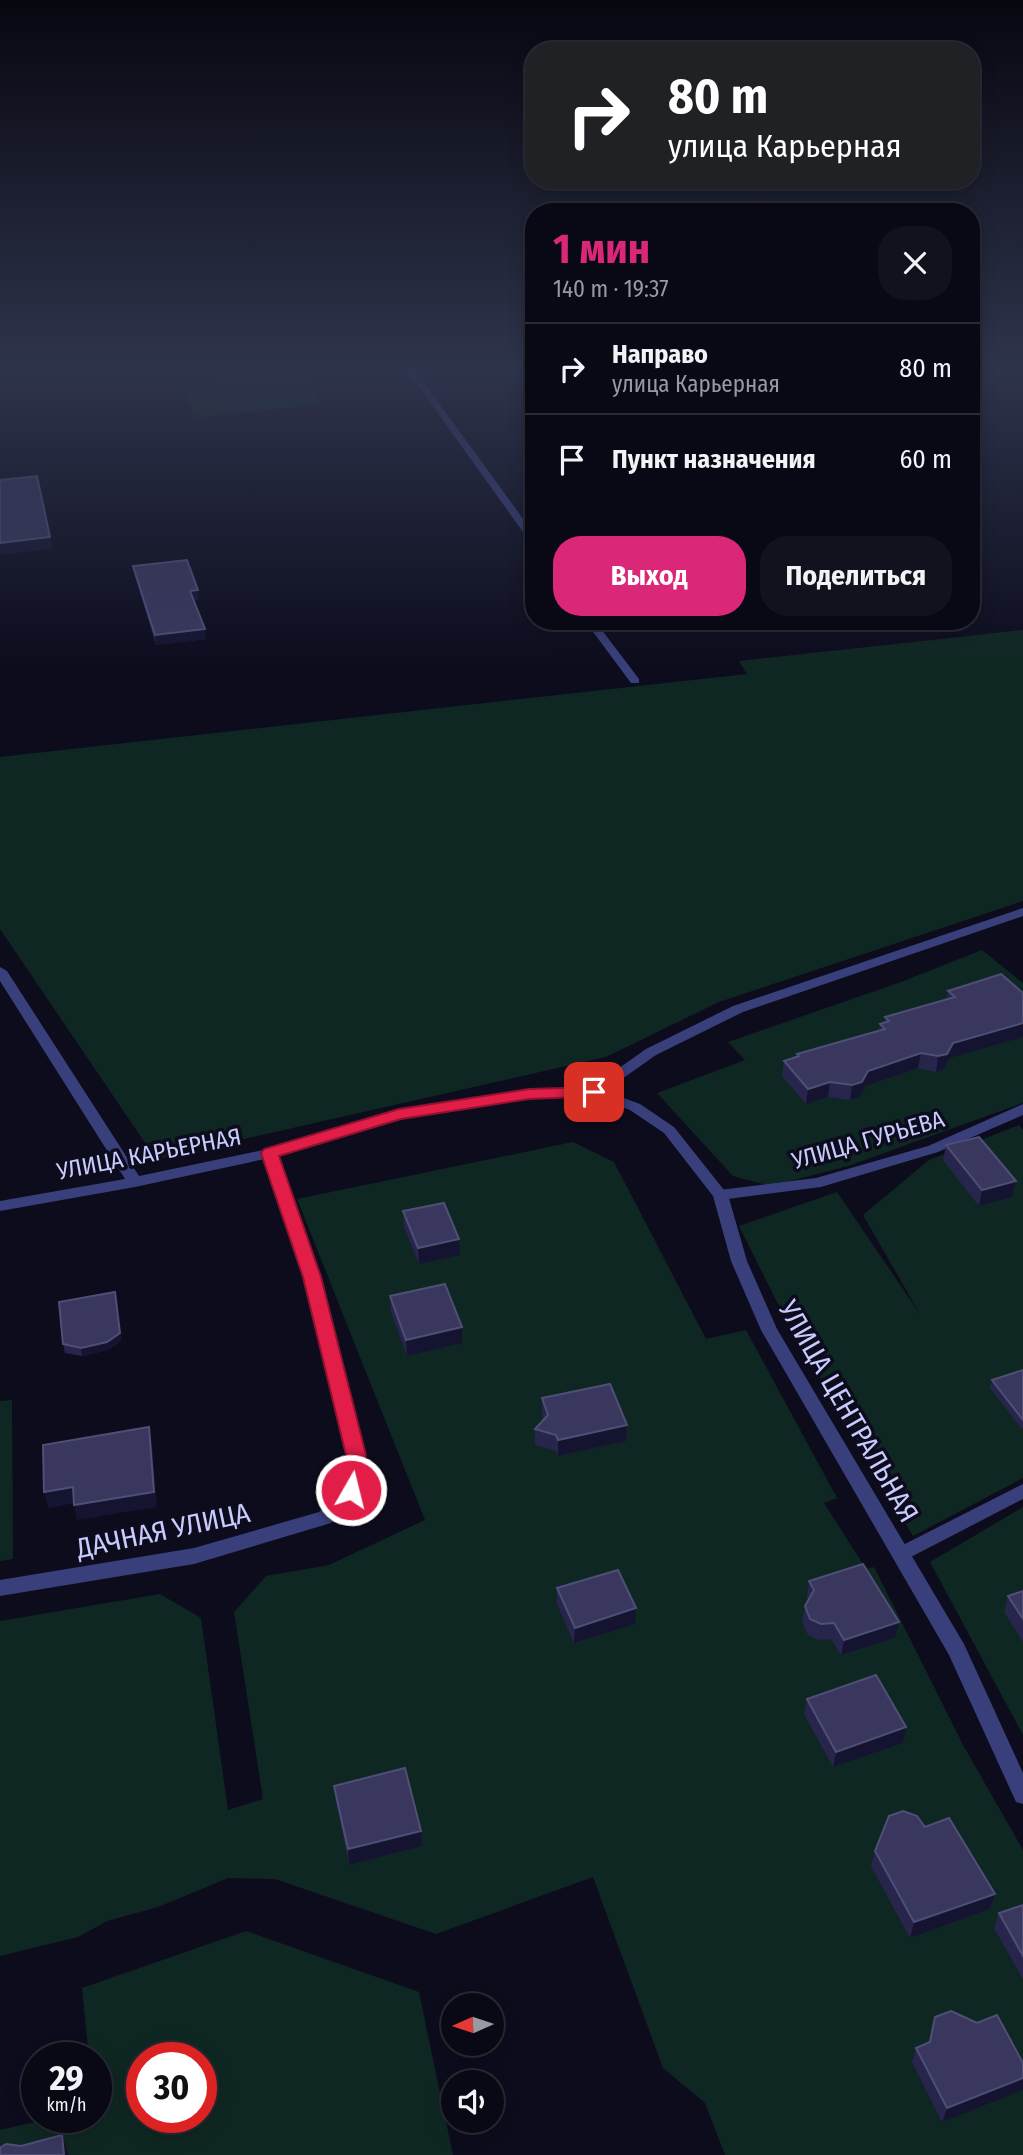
<!DOCTYPE html>
<html lang="ru">
<meta charset="utf-8">
<style>
body{margin:0;font-family:"Fira Sans Condensed",sans-serif;background:#12121f;color:#f1f3f6;height:100vh;display:flex;flex-direction:column;font-size:26px;white-space:nowrap}
*{box-sizing:border-box;margin:0}
p{font-size:23px;color:#999aa1}
.icon{flex:none;width:38px;height:38px;fill:none;stroke:currentColor;stroke-width:2;stroke-linecap:round;stroke-linejoin:round}
.map{position:relative;flex:1;overflow:hidden}
.drawer{position:absolute;left:525px;top:203px;width:455px;height:427px;display:flex;flex-direction:column;background:#090916;border-radius:28px;box-shadow:0 4px 18px #0003,0 0 0 2px #292a35}
.drawer>*{flex:none}
.top-card{position:absolute;left:525px;top:42px;width:455px;height:147px;border-radius:28px;box-shadow:0 4px 18px #0003,0 0 0 2px #292a35;background:#202124;color:#fff;overflow:hidden}
.needle{width:46px;rotate:267deg}
.buttons{position:absolute;left:441px;top:1993px;display:grid;gap:14px}
.buttons a{display:grid;place-items:center;width:63px;height:63px;border-radius:50%;background:#090916;box-shadow:0 4px 18px #0003,0 0 0 2px #292a35;font-size:35px}
.speed{position:absolute;left:21px;top:2042px;display:flex;gap:14px;font-size:35px;font-weight:700;text-align:center}
.speed>*{display:grid;place-content:center;width:91px;height:91px;border-radius:50%;background:#090916;box-shadow:0 4px 18px #0003,0 0 0 2px #292a35;line-height:1}
.speed small{font-size:18px;font-weight:400}
.speed .limit{border:10px solid #d22;background:#fff;color:#111}
.pin{position:absolute;display:grid;place-items:center;width:60px;height:60px;color:#fff;margin:-30px;border-radius:14px;box-shadow:0 4px 10px #0006}
.me{position:absolute;width:77px;margin:-38px;rotate:8deg;stroke-linejoin:round;filter:drop-shadow(0 0 5px #0008)}
.turn{display:flex;align-items:center;gap:24px;height:147px;padding:0 28px;font-size:32px}
.turn .icon{width:91px;height:91px;stroke-width:2.5}
.turn b{display:block;font-size:49px;line-height:60px}
.round{display:grid;place-items:center;flex:none;width:74px;height:74px;border-radius:28px;background:#12121f}
.summary{display:flex;align-items:center;justify-content:space-between;height:119px;padding:0 28px}
h1{font-size:42px;font-weight:700;line-height:52px;color:#db2777}
.action{display:flex;gap:14px;margin-top:auto;padding:14px 28px}
.action a{flex:1;height:80px;border-radius:28px;background:#db2777;color:#fff;font-size:28px;font-weight:700;line-height:80px;text-align:center}
.action a+a{background:#12121f;color:#f1f3f6}
ul{padding:0;list-style:none}
li{display:flex;align-items:center;gap:21px;height:91px;padding:0 28px;border-top:2px solid #292a35}
li div{flex:1}
li b{display:block;font-size:26px}
li em{font-style:normal}
.map>svg:first-child{display:block}
</style>
<div class="map">
<svg width="1023" height="2155" viewBox="0 0 1023 2155">
<rect width="100%" height="100%" fill="#0c0c1d"/>
<g fill="#0f2722" fill-rule="evenodd">
<path d="M225,366h75l22,38 -127,14 -13,-32 43,-6z"/>
<path d="M1023,630v271l-304,101 -113,55 -450,102 -156,-230v-172l747,-83 -8,-13z"/>
<path d="M982,950l41,33v120l-175,63 -77,20 -38,-10 -76,-83 88,-33 -17,-18 173,-60z"/>
<path d="M1019,1125l4,5v348l-110,58 -129,-220 -45,-90 98,-34 83,122 -57,-99 66,-55z"/>
<path d="M573,1142l41,20 92,177 40,-9 91,168 -13,5 42,66 8,-2 89,178 60,105v305h-298l-20,-52 -42,-35 -70,-191 -157,57 -161,-55 -47,-1 -70,29 -51,14 -29,16 -78,19v-335l160,-27 41,24 27,192 35,-11 -29,-187 32,-36 63,-11 96,-45 -128,-321z"/>
<path d="M12,1400l1,159 -13,2v-160z"/>
<path d="M1023,1507v228l-93,-173z"/>
<path d="M246,1931l173,61 34,163h-453v-25l52,-12h44v-60h-7l-7,-70zM142,2058h59v60h-59z"/>
</g>
<g fill="none" stroke-linecap="round" stroke-linejoin="round">
<g fill="#383f7b" fill-rule="evenodd">
<path d="M1023,1104v11l-85,37 -117,35 -101,13 -8,-5 8,-5 96,-12 112,-32z"/>
<path d="M1023,1484v15l-116,60 -6,3 -6,-3 -3,-5 3,-5z"/>
</g>
<g fill="#383f7b" fill-rule="evenodd">
<path d="M404,366h8l122,168v10l-3,-1z"/>
<path d="M585,621h10l44,58v4h-8z"/>
<path d="M1023,908v8l-280,96 -87,43 -51,36 35,13 34,23 54,68 19,66 30,68 187,315 59,129v31l-7,-2 -67,-147 -188,-325 -30,-69 -18,-65 -49,-63 -34,-23 -37,-13 -64,1 -129,20 -122,38 42,121 45,178 -8,40 -26,28 -137,41 -194,32v-16l194,-32 125,-36 24,-25 4,-32 -43,-178 -39,-118 -130,28 -135,24v-10l125,-22 -125,-198v-14l7,4 132,205 129,-27 131,-40 130,-19 62,-2 55,-39 87,-43z"/>
</g>
</g>
<g fill="#27254b">
<path d="M133,566l66,33 -5,1 12,39 -50,6 -21,-69z"/>
<path d="M948,991l75,2v44l-73,21 -6,11 -8,3 -18,-4 -52,18 -7,11 -9,3 -22,-3 -22,7 -24,-28 2,-15 13,-4v-3l82,-24 1,-6 4,-1 1,-6 62,-18z"/>
<path d="M946,1145l70,36 -4,16 -33,9 -36,-46z"/>
<path d="M403,1211l57,44 -41,9 -15,-37z"/>
<path d="M115,1292l6,49 -13,9 -26,6 -17,-3 -2,-9z"/>
<path d="M390,1296l72,47 -55,13 -16,-44z"/>
<path d="M1023,1370v58h-2l-31,-40 2,-8z"/>
<path d="M542,1398l85,27 -1,16 -68,15 -2,-5 -21,-6v-16l9,-9 -2,-6z"/>
<path d="M809,1581l86,57 -54,17 -10,-16 -12,1 -11,-5 -6,-13 3,-16 3,-6 -1,-3z"/>
<path d="M557,1588l78,36 -61,19 -17,-39z"/>
<path d="M1023,1591v51l-19,-30 4,-16z"/>
<path d="M807,1699l96,44 -70,24 -29,-53z"/>
<path d="M334,1786l87,45 1,15 -73,19 -13,-63z"/>
<path d="M925,1827l65,82 -80,29 -39,-72 4,-15z"/>
<path d="M1023,1905v74l-29,-51 5,-15z"/>
<path d="M935,2017l88,46 -81,59 -30,-60 4,-14 12,-5z"/>
</g>
<g fill="#151430">
<path d="M50,537l2,12 -52,6v-12z"/>
<path d="M198,590l1,9 -8,1 -1,-9z"/>
<path d="M205,629l1,10 -50,6 -1,-10z"/>
<path d="M1023,1023v14l-73,21 -6,11 -8,3 2,-16 15,-13z"/>
<path d="M921,1053l-3,15 -52,18 -7,11 -9,3 2,-15 16,-14z"/>
<path d="M830,1082l-2,15 -22,7 2,-15z"/>
<path d="M1016,1181l-4,16 -33,9 3,-16z"/>
<path d="M459,1239l1,16 -41,9 -1,-16z"/>
<path d="M115,1292l6,49 -13,9 -26,6 -1,-8z"/>
<path d="M462,1327v16l-55,13 -1,-16z"/>
<path d="M627,1425l-1,16 -68,15v-16z"/>
<path d="M149,1427l3,16 5,64 -80,13 -3,-15z"/>
<path d="M73,1487l3,16 -28,5 -4,-16z"/>
<path d="M636,1608l-1,16 -61,19 1,-15z"/>
<path d="M899,1622l-4,16 -54,17 3,-15z"/>
<path d="M906,1727l-3,16 -70,24 3,-15z"/>
<path d="M421,1831l1,15 -73,19 -1,-16z"/>
<path d="M995,1894l-5,15 -80,29 4,-16z"/>
<path d="M1023,2078v12l-81,32 5,-14z"/>
<path d="M62,2135l5,14 1,6h-4z"/>
</g>
<g fill="#39375e" stroke="#4f4e77" stroke-width="2">
<path d="M37,476l13,61 -50,6v-63z"/>
<path d="M187,560l11,30 -8,1 15,38 -50,6 -22,-69z"/>
<path d="M1001,974l22,19v30l-70,20 -6,11 -9,2 -17,-3 -53,18 -6,11 -10,3 -22,-3 -22,7 -24,-28 15,-5 -2,-2 88,-25 -5,-5 9,-3 -4,-4 70,-20 -7,-6z"/>
<path d="M979,1137l37,44 -34,9 -36,-45z"/>
<path d="M444,1203l15,36 -41,9 -15,-37z"/>
<path d="M445,1284l17,43 -56,13 -16,-44z"/>
<path d="M115,1292l5,41 -13,9 -26,6 -18,-4 -4,-42z"/>
<path d="M1023,1370v50l-31,-40z"/>
<path d="M610,1384l17,41 -69,15 -2,-5 -21,-6 13,-14 -6,-17z"/>
<path d="M149,1427l5,65 -80,13 -1,-18 -29,5 -1,-47z"/>
<path d="M863,1564l36,58 -55,18 -10,-17 -13,1 -11,-5 -5,-13 9,-16 -5,-9z"/>
<path d="M618,1570l18,38 -61,20 -18,-40z"/>
<path d="M1023,1591v28l-15,-23z"/>
<path d="M876,1675l30,52 -70,25 -29,-53z"/>
<path d="M405,1768l16,63 -73,18 -14,-63z"/>
<path d="M903,1811l14,5 8,11 24,-9 46,76 -81,28 -39,-71 14,-35z"/>
<path d="M1023,1905v51l-24,-43z"/>
<path d="M951,2011l26,12 20,-8 26,48v15l-76,30 -31,-60 14,-6 5,-25z"/>
<path d="M62,2135l2,20h-64v-7l6,-4 15,2z"/>
</g>
<linearGradient id="sky" x2="0" y2="1"><stop stop-color="#070710"/><stop offset="0.55" stop-color="#2e344c"/><stop offset="1" stop-color="#2e344c" stop-opacity="0"/></linearGradient>
<rect width="1023" height="668" fill="url(#sky)"/>
<path fill="#e11d48" stroke="#92132f" stroke-width="2" d="M594,1087l6,2 2,3 -2,4 -71,3 -128,20 -122,37 42,121 45,178 -8,41 -7,2 -7,-2 -3,-6 5,-35 -43,-178 -42,-124 3,-4 135,-40 130,-20z"/>
<g text-anchor="middle" stroke-width="7" stroke-linejoin="round" paint-order="stroke">
<g font-size="24" fill="#c9cbfe" stroke="#0c0c1d">
<text transform="translate(868 1140) rotate(-16)" y="8">УЛИЦА ГУРЬЕВА</text>
<text transform="translate(149 1154) rotate(-11)" y="8">УЛИЦА КАРЬЕРНАЯ</text>
</g>
<g font-size="28" fill="#c9cbfe" stroke="#0c0c1d">
<text transform="translate(849 1411) rotate(60)" y="10">УЛИЦА ЦЕНТРАЛЬНАЯ</text>
<text transform="translate(163 1530) rotate(-12)" y="10">ДАЧНАЯ УЛИЦА</text>
</g>
</g>
</svg>
<div class="buttons">
<a><svg class="needle" viewBox="-14 -14 28 28"><path d="M0-13l5 13h-10z" fill="#e53935"/><path d="M0 13l5-13h-10z" fill="#999aa1"/></svg></a>
<a><svg class="icon" aria-label="sound" viewBox="0 0 24 24"><path d="M4 9h4l5-4v14l-5-4H4zM17 9q2 3 0 6"/></svg></a>
</div>
<div class="speed"><div>29<small>km/h</small></div><div class="limit">30</div></div>
<div class="pin" style="left:594px;top:1092px;background:#d93025"><svg class="icon" aria-label="arrive" viewBox="0 0 24 24"><path d="M6 21V4h12l-3 4 3 4H6"/></svg></div>
<svg class="me" style="left:351px;top:1490px" viewBox="-20 -20 40 40"><circle r="17" fill="#e11d48" stroke="#fff" stroke-width="3"/><path d="M0-11L8 9 0 5-8 9z" fill="#fff"/></svg>
<div class="top-card">
<div class="turn"><svg class="icon" aria-label="right" viewBox="0 0 24 24"><path d="M7 20v-9h11M14 6l5 5-5 5"/></svg><div><b>80 m</b>улица Карьерная</div></div>
</div>
<section class="drawer">
<div class="summary"><div><h1>1 мин</h1><p>140 m · 19:37</p></div><a class="round"><svg class="icon" aria-label="close" viewBox="0 0 24 24"><path d="M6 6l12 12M18 6L6 18"/></svg></a></div>
<ul>
<li><svg class="icon" aria-label="right" viewBox="0 0 24 24"><path d="M7 20v-9h11M14 6l5 5-5 5"/></svg><div><b>Направо</b><p>улица Карьерная</p></div><em>80 m</em></li>
<li><svg class="icon" aria-label="arrive" viewBox="0 0 24 24"><path d="M6 21V4h12l-3 4 3 4H6"/></svg><div><b>Пункт назначения</b></div><em>60 m</em></li>
</ul>
<div class="action"><a>Выход</a><a>Поделиться</a></div>
</section>
</div>
